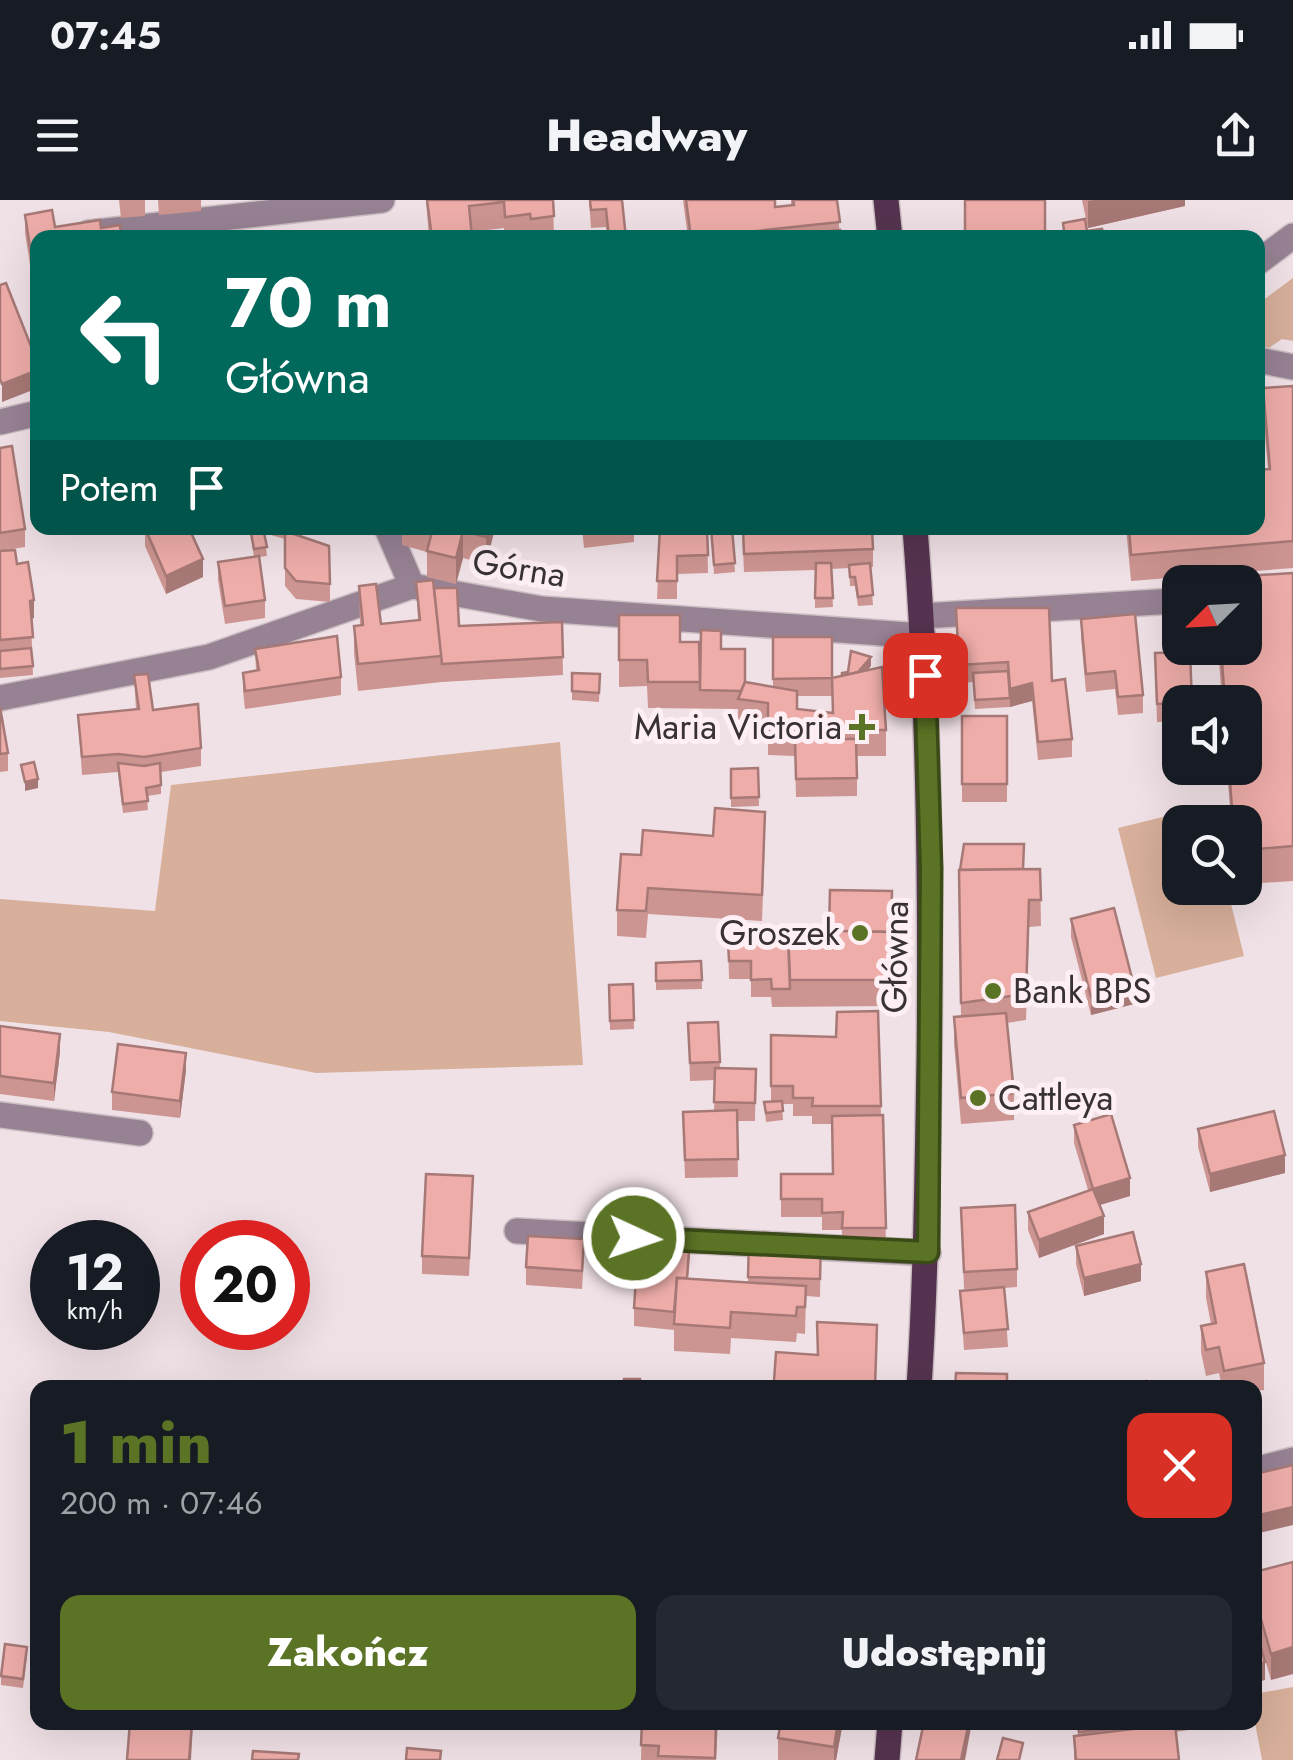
<!DOCTYPE html>
<html lang="pl">
<meta charset="utf-8">
<style>
body{margin:0;font-family:Jost,sans-serif;background:#242831;color:#f1f3f6;height:100vh;display:flex;flex-direction:column;font-size:38px;white-space:nowrap}
*{box-sizing:border-box;margin:0}
p{font-size:32px;color:#9ea1a6}
.icon{flex:none;width:55px;height:55px;fill:none;stroke:currentColor;stroke-width:2;stroke-linecap:round;stroke-linejoin:round}
.map{position:relative;flex:1;overflow:hidden}
.drawer{position:absolute;left:30px;top:1180px;width:1232px;height:350px;display:flex;flex-direction:column;background:#171b24;border-radius:20px;box-shadow:0 10px 40px #0002}
.drawer>*{flex:none}
.top-card{position:absolute;left:30px;top:30px;width:1235px;height:305px;border-radius:20px;box-shadow:0 10px 40px #0002;background:#00695c;color:#fff;overflow:hidden}
.needle{width:65px;rotate:246deg}
.fabs{position:absolute;left:1162px;top:365px;display:grid;gap:20px}
.fabs a{display:grid;place-items:center;width:100px;height:100px;border-radius:20px;background:#171b24;box-shadow:0 10px 40px #0002;font-size:50px}
.speed{position:absolute;left:30px;top:1020px;display:flex;gap:20px;font-size:50px;font-weight:700;text-align:center}
.speed>*{display:grid;place-content:center;width:130px;height:130px;border-radius:50%;background:#171b24;box-shadow:0 10px 40px #0002;line-height:1}
.speed small{font-size:25px;font-weight:400}
.speed .limit{border:15px solid #d22;background:#fff;color:#111}
.pin{position:absolute;display:grid;place-items:center;width:85px;height:85px;color:#fff;margin:-42px;border-radius:20px;box-shadow:0 5px 15px #0006}
.me{position:absolute;width:110px;margin:-55px;rotate:93deg;stroke-linejoin:round;filter:drop-shadow(0 0 8px #0008)}
.turn{display:flex;align-items:center;gap:35px;height:210px;padding:0 30px;font-size:45px}
.turn .icon{width:130px;height:130px;stroke-width:2.5}
.turn b{display:block;font-size:70px;line-height:85px}
.then{display:flex;align-items:center;height:95px;padding:0 30px;background:#0003;gap:20px;font-size:38px}
.round{display:grid;place-items:center;flex:none;width:105px;height:105px;border-radius:20px;background:#242831}
.headline{display:flex;align-items:center;justify-content:space-between;height:170px;padding:0 30px}
h1{font-size:60px;font-weight:800;line-height:75px;color:#5b7324}
.primary-button{display:flex;gap:20px;margin-top:auto;padding:20px 30px}
.primary-button a{flex:1;height:115px;border-radius:20px;background:#5b7324;color:#fff;font-size:40px;font-weight:800;line-height:115px;text-align:center}
.primary-button a+a{background:#242831;color:#f1f3f6}
.status{display:flex;justify-content:space-between;align-items:center;height:70px;padding:0 50px;background:#171b24;direction:ltr}
.status svg{height:28px;fill:currentColor}
header{display:flex;justify-content:space-between;align-items:center;height:130px;padding:0 30px;background:#171b24;font-size:45px;font-weight:800}
.map>svg:first-child{display:block}
</style>
<div class="status"><b>07:45</b><svg viewBox="0 0 49 12"><path d="M0 12V9h3v3zM5 12V6h3v6zM10 12V3h3v9zM15 12V0h3v12zM26 1h20v11H26zM47 4h2v5h-2z"/></svg></div>
<header><svg class="icon" aria-label="menu" viewBox="0 0 24 24"><path d="M4 6h16M4 12h16M4 18h16"/></svg>Headway<svg class="icon" aria-label="share" viewBox="0 0 24 24"><path d="M12 15V3M7 8l5-5 5 5M5 13v7h14v-7"/></svg></header>
<div class="map">
<svg width="1293" height="1560" viewBox="0 0 1293 1560">
<rect width="100%" height="100%" fill="#f0e1e6"/>
<g fill="#d7af9b">
<path d="M1293,78v63l-11,-2 -13,9 -11,-3v-41z"/>
<path d="M560,542l23,323 -267,8 -207,-41 -109,-11v-122l155,12 16,-126z"/>
<path d="M1207,606l4,16h-31v66h47l17,68 -88,22 -38,-150z"/>
<path d="M1293,1487v73h-31l-7,-37v-29z"/>
</g>
<g fill="none" stroke-linecap="round" stroke-linejoin="round">
<defs>
<g id="minor">
<path d="M89,33l293,-33"/>
<path d="M1258,62l35,-26"/>
<path d="M1258,160l35,7"/>
<path d="M0,222l38,-9"/>
<path d="M387,328l25,58"/>
<path d="M922,416l253,-15"/>
<path d="M0,498l209,-41 203,-71 130,23 381,27"/>
<path d="M0,915l140,18"/>
<path d="M517,1031l411,22"/>
<path d="M1255,1270l38,-10"/>
</g>
<g id="major">
<path d="M886,0l4,38"/>
<path d="M915,328c14,177 16,354 14,532 -2,110 -3,218 -10,328"/>
<path d="M887,1560l3,-38"/>
</g>
</defs>
<use href="#minor" stroke="#cbbec2" stroke-width="28"/>
<use href="#major" stroke="#cbbec2" stroke-width="28"/>
<use href="#minor" stroke="#978294" stroke-width="25"/>
<use href="#major" stroke="#553350" stroke-width="25"/>
</g>
<g fill="#cd9591">
<path d="M119,0h26v16l-24,2z"/>
<path d="M158,0h43v11l-42,4z"/>
<path d="M426,0h127l1,38h-49l-1,-10 -33,4 1,6h-43z"/>
<path d="M589,0h33l4,38h-19l-1,-11 -15,1z"/>
<path d="M683,0h54l38,7 16,-2v-5h46l3,38h-152z"/>
<path d="M1082,0h103v6l-97,22z"/>
<path d="M25,15l30,12 46,1 -63,10v39l-6,1 -7,-45z"/>
<path d="M1293,186v182l-162,13 -5,-53h132l10,-59 -5,-54v-27z"/>
<path d="M0,248l25,81v18l-25,4z"/>
<path d="M145,328l58,49 -37,17 -21,-48z"/>
<path d="M250,328h35v3l45,53v18l-34,-3 -11,-13v-47l-21,-6 3,23 -8,1 6,43v18l-40,6 -7,-44v-18l36,-5z"/>
<path d="M402,328h93l-9,36 -23,-6 -7,26 -29,-7v-25l-25,-7z"/>
<path d="M582,328h52v14l-50,6z"/>
<path d="M645,328h62l1,45 -31,1v25h-20l3,-71z"/>
<path d="M711,328h21l3,44 -21,2z"/>
<path d="M742,328l131,21v18h-3l3,38 -15,1 -3,-20h-5l-1,-18 -18,1 2,38 -18,1v-38l-71,2z"/>
<path d="M0,351l17,13 17,54 -3,1 2,56 -33,3z"/>
<path d="M1293,373v308l-48,3v-62h-14l-4,-54h18v-66h-23l-4,-54h27z"/>
<path d="M416,382l18,6 25,38 103,-4 1,53 -121,7 -84,9 -4,-38v-27l6,-1 -1,-39 22,38 37,-4z"/>
<path d="M619,415l61,27 41,7 24,34 28,4v-50h59v59h-35v13l35,4 10,-37 29,-10 -4,4 19,60v26h-29v40l-61,1 -1,-41 -27,-1v-26l-30,-4v-16l-90,-1 -1,-22 -28,1z"/>
<path d="M1081,419l62,76v18l-25,2 -3,-26 -29,3 -5,-55z"/>
<path d="M956,426l96,55 20,58v18l-34,3 -6,-59 -22,6 -35,2 -2,-27 -14,1z"/>
<path d="M255,449l86,28v18l-96,14 -2,-18v-18l13,-2z"/>
<path d="M1155,453l25,49v19l-23,1z"/>
<path d="M572,473l28,1 -1,28 -27,-2z"/>
<path d="M134,475l19,35 48,38v18l-40,6v22l-14,2 1,14 -25,3 -5,-41 -36,3 -4,-60 58,-5z"/>
<path d="M0,507l8,46v18l-8,1z"/>
<rect x="962" y="516" width="45" height="86"/>
<path d="M758,568l1,38 -28,1v-38z"/>
<path d="M713,636l52,3 -3,82 -114,-7 -2,24 -29,-2v-26l24,-55z"/>
<path d="M1040,669l1,57 -12,1 -3,93 -19,3 7,70v27l-53,4 -7,-80v-27h7l-2,-147z"/>
<path d="M892,691l-1,115 -119,1 -1,-10h-20v-18h-22l-1,-39 60,-1 41,-8z"/>
<path d="M1071,719l63,85 -43,11 -20,-78z"/>
<path d="M701,761l1,28 -46,1v-27z"/>
<path d="M633,784l1,45 -24,1 -1,-45z"/>
<path d="M878,811l3,104h2l3,131h-44v-16h-20v-13h-41v-43h52l-1,-50h-20v-8h-19v-12h-11l1,16 -17,2 -2,-20h7v-67l65,2z"/>
<path d="M718,822l2,46 36,1 -1,52h-18l1,56 -53,1 -2,-66 31,-1 1,-31 -25,1 -2,-58z"/>
<path d="M0,826l60,26 -6,49 -54,-7z"/>
<path d="M186,870l-6,48 -68,-8v-18z"/>
<path d="M1074,925l56,71 -30,9 4,29 -65,24 -11,-28v-18l60,-22 -14,-47z"/>
<path d="M1198,929l87,44 -75,19 -12,-45z"/>
<path d="M473,994l-4,82 -47,-2v-18z"/>
<path d="M961,1008l56,61v18l-13,1 4,59 -44,3 -4,-59 33,-3 -29,1z"/>
<path d="M749,1039l72,1 -1,57 -14,-1 -1,38 -8,-1 -1,9 -65,-4 -1,16 -56,-3v-21l-40,-4v-18l56,-53 -2,23 60,4z"/>
<path d="M1076,1046l65,35 -57,15 -8,-32z"/>
<path d="M584,1057l-2,32 -56,-4v-18z"/>
<path d="M1206,1072l58,91v27l-9,1v-3h-33l-3,-15 -13,3 -5,-24v-26l10,-2 -5,-26z"/>
<path d="M776,1152l99,36h-101z"/>
<path d="M1293,1362l-22,118 -16,-56v-52z"/>
<path d="M38,1420v33l-6,-1v-9z"/>
<path d="M27,1456l-4,32 -22,-3v-9z"/>
<path d="M642,1522h76l-2,38h-75z"/>
<path d="M843,1522l-7,38h-58v-22z"/>
<path d="M1077,1522h42l1,9 11,-2 -1,-7h23l1,5 14,-2 -1,-3h22v8l-13,2 3,28h-105v-24l4,-1z"/>
</g>
<g fill="#a77976">
<path d="M1094,0h91v6l-97,22v-27z"/>
<path d="M38,170v18l-36,14v-18z"/>
<path d="M488,328h7l-9,36v-27z"/>
<path d="M463,331v27l-7,26v-26z"/>
<path d="M203,359v18l-37,17v-18z"/>
<path d="M34,400v18l-4,1v-18z"/>
<path d="M871,457v9l-20,23 -10,-1z"/>
<path d="M1032,483v18l-22,6v-18z"/>
<path d="M38,579v9l-13,3v-9z"/>
<path d="M1134,786v18l-43,11v-18z"/>
<path d="M60,834v18l-6,49v-18z"/>
<path d="M186,853v17l-6,48v-17z"/>
<path d="M1285,955v18l-75,19v-18z"/>
<path d="M1130,978v18l-37,11v-18z"/>
<path d="M1104,1016v18l-65,24v-18z"/>
<path d="M1141,1064v17l-57,15v-18z"/>
<path d="M1293,1307v18l-38,9v-18z"/>
<path d="M1293,1447v27l-22,6v-26z"/>
<path d="M1265,1462v18l-10,3v-18z"/>
<path d="M193,1522l-2,38h-2z"/>
<path d="M838,1522h5l-7,38h-2v-13z"/>
<path d="M969,1522h3l-7,38h-4z"/>
</g>
<g fill="#eeada9" stroke="#a77976" stroke-width="2.5">
<path d="M427,0h126l1,16 -23,3 -1,-5 -25,3 -1,-15 -35,4 3,32h-40z"/>
<path d="M590,0h32l4,38h-17l-3,-29 -15,1z"/>
<path d="M686,0h89v7l19,-2 -1,-5h44l3,22 -149,16z"/>
<rect x="965" y="0" width="80" height="38"/>
<path d="M52,10l3,17 45,-7 1,8 19,-3 1,13h-83v21l-6,1 -7,-45z"/>
<path d="M1085,19l2,12 15,-2 2,9h-39l-2,-15z"/>
<path d="M840,30v8h-51v-2z"/>
<path d="M6,83l32,81v6l-36,14 -2,-5v-94z"/>
<path d="M1293,186v155l-162,14 -2,-27h129v-58l12,-1 -7,-81z"/>
<path d="M12,246l13,83 -25,4v-85z"/>
<path d="M145,328h44l14,31 -37,17z"/>
<path d="M250,328h13l4,19 -13,2z"/>
<path d="M433,328h55l-2,9 -23,-6 -7,27 -29,-7z"/>
<path d="M660,328h47l1,27 -31,1v25h-20z"/>
<path d="M711,328h21l3,35 -21,2z"/>
<path d="M743,328h129l1,21 -129,5z"/>
<path d="M285,331l44,15 1,38 -34,-3 -11,-13z"/>
<path d="M15,350l2,14 11,-2 6,38 -4,1 3,36 -33,3v-89z"/>
<path d="M259,356l6,44 -40,6 -7,-44z"/>
<path d="M816,363h15l2,35h-18z"/>
<path d="M870,363l3,32 -15,2 -3,-20h-5l-1,-12z"/>
<path d="M1293,373v273l-48,4v-28h-12l-4,-54h16v-66h-20l-4,-54h24v-66h-29l-1,-4z"/>
<path d="M433,380l9,76 -84,8 -4,-38 9,-1 -4,-39 17,-2 5,40 39,-4 -4,-38z"/>
<path d="M434,388h23l2,38 103,-4 1,35 -121,7z"/>
<path d="M956,408h93l3,73 13,-2 7,60 -34,3 -6,-59 -22,6 -2,-27 -49,3z"/>
<path d="M1135,414l8,81 -25,2 -3,-26 -29,3 -5,-55z"/>
<path d="M619,415h61v27h19l1,40h-52l-1,-22h-28z"/>
<path d="M701,430l20,1v18h24v33l-4,9 -41,-1z"/>
<path d="M337,436l4,41 -96,14 -2,-18 16,-3 -4,-21z"/>
<path d="M773,437h59v41l-59,1z"/>
<path d="M31,448l2,18 -33,3v-18z"/>
<path d="M851,451l20,6 -13,15 -16,4v-3l6,-1z"/>
<path d="M1190,452l2,50 -35,2 -2,-51z"/>
<path d="M882,467l4,63 -118,-1v-26l-30,-4 7,-17 52,9v18l36,4 -1,-35z"/>
<path d="M1008,471l2,27 -35,2 -2,-27z"/>
<path d="M572,473l28,1 -1,19 -27,-2z"/>
<path d="M148,474l5,36 45,-6 3,44 -57,9 -26,-3 -36,3 -4,-42 61,-6 -5,-34z"/>
<path d="M0,507l8,46 -8,1z"/>
<rect x="962" y="516" width="45" height="68"/>
<path d="M795,539h61l1,39 -61,1z"/>
<path d="M34,562l4,17 -13,3 -4,-17z"/>
<path d="M118,563l26,3 16,-3 1,22 -15,3 2,13 -25,3z"/>
<path d="M758,568l1,29 -28,1v-29z"/>
<path d="M715,608l50,4 -3,83 -114,-7 -2,23 -29,-1 4,-56 20,1 2,-25 70,6z"/>
<path d="M964,644h60l-1,25 -63,1z"/>
<path d="M1040,669l1,31h-12l-3,94 -65,9 -2,-133z"/>
<path d="M830,690l62,1 -1,49v-8l-62,-1z"/>
<path d="M1114,708l20,78 -43,11 -20,-78z"/>
<path d="M788,730l103,2v48h-101z"/>
<path d="M788,739l2,50h-18l-1,-10 -20,1v-19h-22l-1,-21z"/>
<path d="M701,761l1,19 -46,1v-18z"/>
<path d="M633,784l1,36 -24,1 -1,-36z"/>
<path d="M878,811l3,95h-69l1,-8h-20v-12h-22v-51l65,2 1,-25z"/>
<path d="M1006,813l8,80 -53,5 -7,-81z"/>
<path d="M718,822l2,40 -30,1 -2,-40z"/>
<path d="M0,826l60,8 -6,49 -54,-7z"/>
<path d="M118,844l68,9 -6,48 -68,-9z"/>
<path d="M715,868l41,1 -1,34 -41,-1z"/>
<path d="M782,901l1,10 -17,2 -2,-11z"/>
<path d="M737,910l1,49 -53,1 -2,-48z"/>
<path d="M1274,911l11,44 -75,19 -12,-45z"/>
<path d="M1111,914l19,64 -37,11 -19,-64z"/>
<path d="M883,915l3,113h-44l1,-16 -21,1v-14h-41v-25h52l-1,-58z"/>
<path d="M426,974l47,2 -4,82 -47,-2z"/>
<path d="M1093,989l11,27 -65,24 -11,-28z"/>
<path d="M1015,1005l2,64 -53,3 -3,-64z"/>
<path d="M1133,1032l8,32 -57,14 -8,-32z"/>
<path d="M639,1033l51,4 -3,41h-10l-3,34 -40,-4z"/>
<path d="M528,1036l56,3 -2,32 -56,-4z"/>
<path d="M749,1039l72,1 -1,39 -72,-2z"/>
<path d="M1244,1064l20,99 -40,8 -5,-24 -13,3 -5,-24 15,-3 -10,-51z"/>
<path d="M677,1078l129,8 -1,21h-8l-1,9 -65,-4 -1,16 -56,-4z"/>
<path d="M1004,1087l4,42 -44,4 -4,-42z"/>
<path d="M817,1122l60,3 -2,63 -45,-2v2h-46l1,-6 -11,-1 2,-29 42,3z"/>
<path d="M956,1173l51,1v14h-52z"/>
<path d="M624,1179h16l-1,9h-15z"/>
<path d="M1146,1181l2,7h-31z"/>
<path d="M757,1184l1,4h-41z"/>
<path d="M1293,1265v42l-38,9v-42z"/>
<path d="M1293,1362v85l-22,7 -16,-56v-26z"/>
<path d="M37,1420h1v24l-6,-1z"/>
<path d="M1255,1426l10,36 -10,3z"/>
<path d="M5,1444l22,3 -4,32 -22,-3z"/>
<path d="M130,1522h62l-3,38h-62z"/>
<path d="M642,1522h74l-1,36 -57,-2 1,-10 -18,-1z"/>
<path d="M781,1522h57l-4,25 -56,-9z"/>
<path d="M924,1522h45l-8,38h-45z"/>
<path d="M1078,1522h41l1,6 -41,4z"/>
<path d="M1131,1522h22l1,5 -22,2z"/>
<path d="M1175,1524l4,36h-103l-2,-24z"/>
<path d="M1003,1538l20,5 -4,17h-22z"/>
<path d="M407,1548l34,3 -1,9h-34z"/>
<path d="M253,1551l46,3 -1,6h-46z"/>
</g>
<g fill="none" stroke-linecap="round" stroke-linejoin="round">
<defs>
<path id="route" d="M634,1038l294,14 3,-384 -6,-193"/>
</defs>
<use href="#route" stroke="#3b4b17" stroke-width="25"/>
<use href="#route" stroke="#5b7324" stroke-width="18"/>
</g>
<g fill="#5b7324" stroke="#fdeff3" stroke-width="4">
<path d="M857 512h10v10h10v10h-10v10h-10v-10h-10v-10h10z"/>
<circle cx="860" cy="733" r="10"/>
<circle cx="993" cy="791" r="10"/>
<circle cx="978" cy="898" r="10"/>
</g>
<g text-anchor="middle" stroke-width="10" stroke-linejoin="round" paint-order="stroke">
<g font-size="35" fill="#383234" stroke="#fdeff3">
<text transform="translate(519 368) rotate(9)" y="12">Górna</text>
<text transform="translate(895 757) rotate(-89)" y="12">Główna</text>
</g>
<g font-size="35" fill="#383234" stroke="#fdeff3" text-anchor="end">
<text x="842" y="539">Maria Victoria</text>
<text x="840" y="745">Groszek</text>
<text x="1013" y="803" text-anchor="start">Bank BPS</text>
<text x="998" y="910" text-anchor="start">Cattleya</text>
</g>
</g>
</svg>
<div class="fabs">
<a><svg class="needle" viewBox="-14 -14 28 28"><path d="M0-13l5 13h-10z" fill="#e53935"/><path d="M0 13l5-13h-10z" fill="#9ea1a6"/></svg></a>
<a><svg class="icon" aria-label="sound" viewBox="0 0 24 24"><path d="M4 9h4l5-4v14l-5-4H4zM17 9q2 3 0 6"/></svg></a>
<a><svg class="icon" aria-label="search" viewBox="0 0 24 24"><circle cx="10" cy="10" r="6"/><path d="M15 15l6 6"/></svg></a>
</div>
<div class="speed"><div>12<small>km/h</small></div><div class="limit">20</div></div>
<div class="pin" style="left:925px;top:475px;background:#d93025"><svg class="icon" aria-label="arrive" viewBox="0 0 24 24"><path d="M6 21V4h12l-3 4 3 4H6"/></svg></div>
<svg class="me" style="left:634px;top:1038px" viewBox="-20 -20 40 40"><circle r="17" fill="#5b7324" stroke="#fff" stroke-width="3"/><path d="M0-11L8 9 0 5-8 9z" fill="#fff"/></svg>
<div class="top-card">
<div class="turn"><svg class="icon" aria-label="left" viewBox="0 0 24 24"><path d="M17 20v-9H6M10 6l-5 5 5 5"/></svg><div><b>70 m</b>Główna</div></div>
<div class="then">Potem<svg class="icon" aria-label="arrive" viewBox="0 0 24 24"><path d="M6 21V4h12l-3 4 3 4H6"/></svg></div>
</div>
<section class="drawer">
<div class="headline"><div><h1>1 min</h1><p>200 m · 07:46</p></div><a class="round" style="background:#d93025;color:#fff"><svg class="icon" aria-label="close" viewBox="0 0 24 24"><path d="M6 6l12 12M18 6L6 18"/></svg></a></div>
<div class="primary-button"><a>Zakończ</a><a>Udostępnij</a></div>
</section>
</div>
